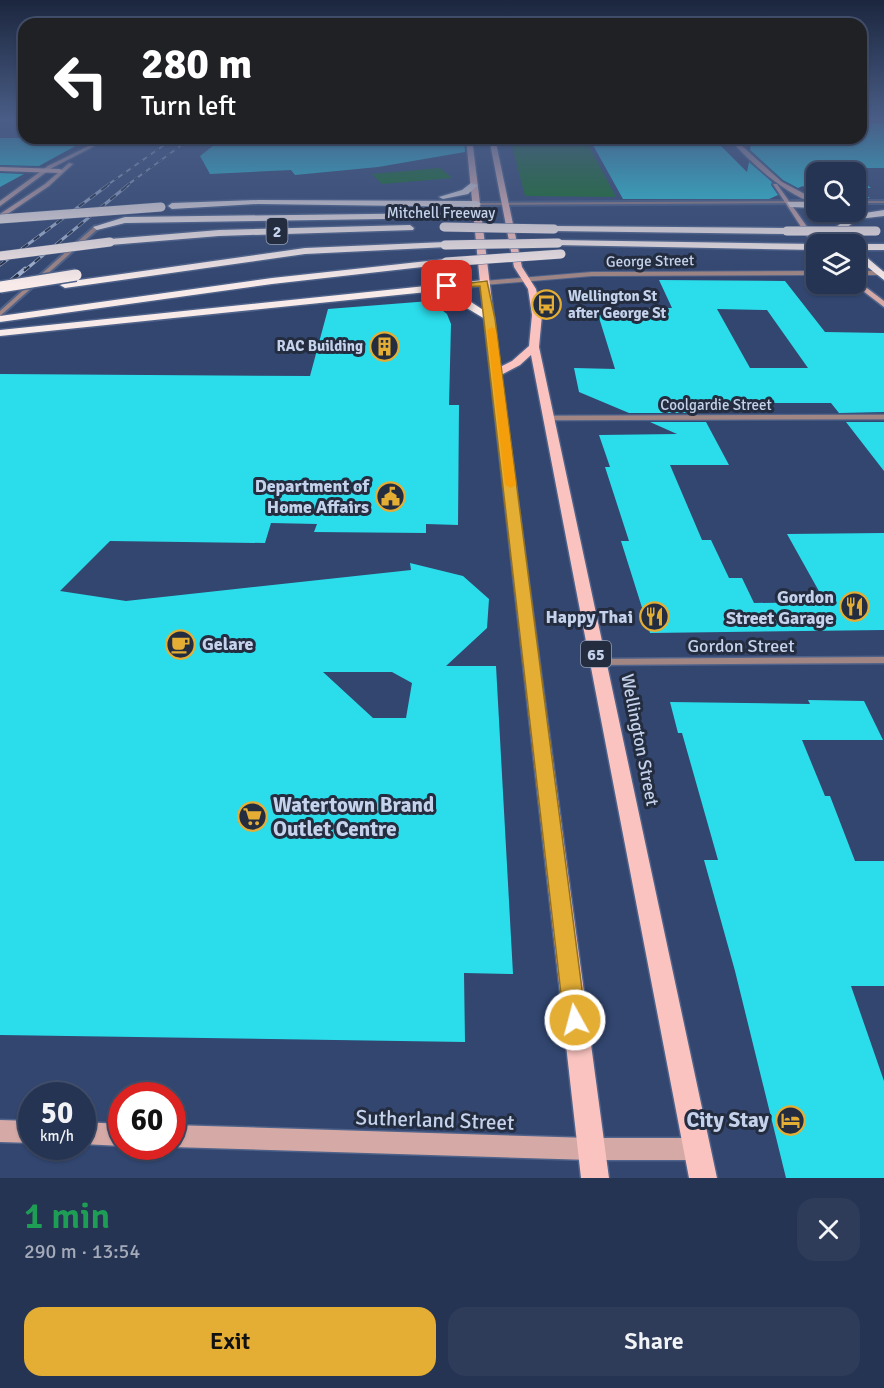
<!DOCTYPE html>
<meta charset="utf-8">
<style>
body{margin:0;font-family:Signika,sans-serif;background:#2e3c5a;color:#f1f3f6;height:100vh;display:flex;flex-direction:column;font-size:22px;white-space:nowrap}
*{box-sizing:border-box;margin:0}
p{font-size:20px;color:#a4aab8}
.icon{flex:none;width:33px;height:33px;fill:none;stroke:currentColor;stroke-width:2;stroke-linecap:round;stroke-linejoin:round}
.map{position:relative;height:1178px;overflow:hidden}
.details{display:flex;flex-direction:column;background:#263454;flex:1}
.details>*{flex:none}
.hud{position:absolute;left:18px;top:18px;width:849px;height:126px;border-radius:18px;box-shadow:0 2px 4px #0004,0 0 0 2px #424f6b;background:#202124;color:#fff;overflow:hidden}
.tools{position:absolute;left:806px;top:162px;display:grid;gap:12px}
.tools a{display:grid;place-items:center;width:60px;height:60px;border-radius:12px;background:#263454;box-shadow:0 2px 4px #0004,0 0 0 2px #424f6b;font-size:30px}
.speed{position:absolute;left:18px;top:1082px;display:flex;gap:12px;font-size:30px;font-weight:700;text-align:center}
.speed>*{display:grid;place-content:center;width:78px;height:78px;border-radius:50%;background:#263454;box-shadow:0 2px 4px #0004,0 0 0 2px #424f6b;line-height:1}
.speed small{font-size:15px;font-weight:400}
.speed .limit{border:9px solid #d22;background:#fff;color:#111}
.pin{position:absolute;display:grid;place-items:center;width:51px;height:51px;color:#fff;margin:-26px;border-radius:12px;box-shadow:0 3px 9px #0006}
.me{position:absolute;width:66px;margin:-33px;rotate:353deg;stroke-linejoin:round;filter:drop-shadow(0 0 4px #0008)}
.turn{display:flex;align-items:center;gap:21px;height:126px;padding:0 24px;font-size:27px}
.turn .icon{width:78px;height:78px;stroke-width:2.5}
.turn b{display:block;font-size:42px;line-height:51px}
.round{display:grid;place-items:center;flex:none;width:63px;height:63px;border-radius:18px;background:#2e3c5a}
.overview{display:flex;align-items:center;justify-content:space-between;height:102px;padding:0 24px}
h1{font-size:36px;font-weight:600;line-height:45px;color:#1e9e55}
.button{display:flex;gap:12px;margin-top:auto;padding:12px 24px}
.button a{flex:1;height:69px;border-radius:18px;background:#e4ae35;color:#111;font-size:24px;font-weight:600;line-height:69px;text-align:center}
.button a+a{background:#2e3c5a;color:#f1f3f6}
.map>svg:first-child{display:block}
</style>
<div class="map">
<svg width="884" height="1178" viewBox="0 0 884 1178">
<rect width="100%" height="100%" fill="#324670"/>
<g fill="#0e7413">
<path d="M512,146h77l27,51 -91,-1z"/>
<path d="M440,168l12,10 -70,6 -10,-10z"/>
</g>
<g fill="#2bddeb" fill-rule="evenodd">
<path d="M861,123h23v45h-35l10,8h-3l15,12h-16l15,10h-15v-26h-39l-1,25 -12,-11 -5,2 -15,-8 -33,-30 2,-12h109z"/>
<path d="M0,138h90l-51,28 -39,-1z"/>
<path d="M223,138h241l1,14 -87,15 -83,8 -4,-5 -81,4 -10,-18z"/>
<path d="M589,138h124l34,34 2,-10 23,20 -1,3 7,10 -9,4h-146z"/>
<path d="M0,173l24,1 -24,13z"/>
<path d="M659,280l126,1 40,51 59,1v79l-45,1 -8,-10h-135l5,10h-72l-50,-21 -5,-24 41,1 -19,-61h76zM717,309l50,1 41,58h-58z"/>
<path d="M430,301l17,13 4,10 -2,81h10l-1,120 -32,-1v9l-112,-1 3,-8 -46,-1 -6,20 -155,-2 -50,50 66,10 285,-31 -1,-7 53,13 26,23 -2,29 -41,38h50l17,308 -49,-1 1,69 -465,-7v-661l310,2 18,-67zM323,672h69l20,11 -6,35h-33z"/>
<path d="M650,422h56l23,43h-59l32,75h9l18,38h13l12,25 71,-1 -38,-68 97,-1v97l-234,3 -29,-92h8l-24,-74h5l-11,-32 78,-1z"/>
<path d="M846,422h38v49z"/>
<path d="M808,700l56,1 19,39h-81l23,56h5l25,65h29v125h-33l33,95v97h-98l-51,-207 -31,-111h14l-36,-127h-4l-8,-31 140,2z"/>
</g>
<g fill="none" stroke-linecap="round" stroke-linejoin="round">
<defs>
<g id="minor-far2">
<path d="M855,273h29"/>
<path d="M484,283l108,-9 224,-1"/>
</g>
<path id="minor-far1" d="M548,418l336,-1"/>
<path id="minor" d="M598,662l286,-2"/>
<g id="tertiary">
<path d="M816,201v2l-339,2 -2,-1 2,-1z"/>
<rect x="855" y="201" width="29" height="2"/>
<path d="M95,226l5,1 -100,89v-5z"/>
</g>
<g id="secondary">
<path d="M105,138h5l-58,30 -52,38v-5l48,-35z"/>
<path d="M728,138h5l49,44 34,18v4c-35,-12 -63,-40 -88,-66z"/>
<path d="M69,163l4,1 -24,22 -49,33v-5l45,-30z"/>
<path d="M773,184h4l42,60h-3v3l-3,-2z"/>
<path d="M855,279l29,22v6l-30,-23z"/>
<path d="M0,1120l32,1v22l-32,-1z"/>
<path d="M82,1122l40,2v22l-40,-2z"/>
<path d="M172,1125l418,13h106l8,3 3,8 -3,8 -8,3h-106l-418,-13z"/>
</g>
<g id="primary">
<path d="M466,138h6l28,229 12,-6 17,-15 3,-31 -4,-26 -14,-22 -25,-129h6l27,129 14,22 6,26 -3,32 178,831h-28l-158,-823 -11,10 -19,10 108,803h-28l-101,-895z"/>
<path d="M0,167l60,2 3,2 -3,2 -60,-2z"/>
</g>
<g id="motorway">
<path d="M471,183l7,2 -10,9 -25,5 -4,-2 23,-7z"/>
<path d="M258,200l219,1 4,3 -4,3 -219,-3 -86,5 -4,-3 4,-3z"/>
<path d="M787,202h29v6l-26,-1z"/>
<path d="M884,210v6l-26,3 -16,12 9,13h-8l-11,-14 20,-15z"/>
<path d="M444,213l3,5 -322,5 -28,7 -4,-3 32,-10z"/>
<path d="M410,225l4,3 -1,2 -194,6 -109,9 -5,-3 5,-3 109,-9z"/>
<path d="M554,226l233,2 5,3 -5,3 -236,-3v-4z"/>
<path d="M558,240l258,4h1l-1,6 -261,-5v-4z"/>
<path d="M445,242l3,1v4l-143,7 -240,34 -5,-3 5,-3 240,-34z"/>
<path d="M854,244h30v6h-26l26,22v8l-29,-23z"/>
<path d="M446,259l3,1v4l-177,20 -272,38v-6l272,-38z"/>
<path d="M484,280l5,3 -1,2 -51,6 31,9 26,17v4l-4,1 -30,-18 -32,-9 -1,-3 -427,44v-6z"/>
</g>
</defs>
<use href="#minor-far2" stroke="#4f6289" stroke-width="6"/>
<use href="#minor-far1" stroke="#4f6289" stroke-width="7"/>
<use href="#minor" stroke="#4f6289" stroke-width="9"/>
<use href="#tertiary" stroke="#4f6289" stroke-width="4"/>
<use href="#secondary" stroke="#4f6289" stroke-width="3"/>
<use href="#primary" stroke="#4f6289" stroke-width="3"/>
<use href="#motorway" stroke="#4f6289" stroke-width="3"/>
<use href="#minor-far2" stroke="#a28684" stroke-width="4"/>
<use href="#minor-far1" stroke="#a28684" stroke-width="4.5"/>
<use href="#minor" stroke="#a28684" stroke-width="6"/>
<use href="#tertiary" fill="#a28684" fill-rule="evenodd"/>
<use href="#secondary" fill="#d4a9a6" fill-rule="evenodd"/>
<use href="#primary" fill="#fac3bf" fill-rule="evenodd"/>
<use href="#motorway" fill="#f8eae9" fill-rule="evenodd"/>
<defs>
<g id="rail-far2">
<path d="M106,186l68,-48"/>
<path d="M126,186l65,-48"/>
</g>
<g id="rail-far1">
<path d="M0,265l108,-80"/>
<path d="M24,271l104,-86"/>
</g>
<path id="rail" d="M0,290l25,-21"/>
</defs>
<use href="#rail-far2" stroke="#a6b4d1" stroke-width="2"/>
<use href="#rail-far1" stroke="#a6b4d1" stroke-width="3"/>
<use href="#rail" stroke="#a6b4d1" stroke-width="4.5"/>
<use href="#rail-far2" stroke="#242d40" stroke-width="1.5" stroke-dasharray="5" stroke-linecap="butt"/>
<use href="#rail-far1" stroke="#242d40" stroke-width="2" stroke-dasharray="7" stroke-linecap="butt"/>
<use href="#rail" stroke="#242d40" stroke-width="3" stroke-dasharray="8" stroke-linecap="butt"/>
<defs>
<g id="motorway-bridge-far1">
<path d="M0,219l161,-12"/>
<path d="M444,227l110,2"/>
<path d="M787,231h89"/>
<path d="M445,245l113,-2"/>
<path d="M0,256l110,-14"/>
<path d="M446,262l115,-8"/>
</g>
<path id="motorway-bridge" d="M0,287l76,-12"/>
</defs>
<use href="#motorway-bridge-far1" stroke="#4f6289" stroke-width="10" stroke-linecap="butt"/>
<use href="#motorway-bridge" stroke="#4f6289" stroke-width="14" stroke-linecap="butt"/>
<use href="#motorway-bridge-far1" stroke="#f8eae9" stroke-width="9"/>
<use href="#motorway-bridge" stroke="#f8eae9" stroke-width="11"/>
</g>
<linearGradient id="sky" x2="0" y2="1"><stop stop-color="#1c263e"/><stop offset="0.42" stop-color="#495d86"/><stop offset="1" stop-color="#495d86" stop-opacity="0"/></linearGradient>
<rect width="884" height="284" fill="url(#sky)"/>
<path fill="#e4ae35" stroke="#947122" stroke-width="1.5" d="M487,281l8,38 91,701 -3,8 -8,3 -8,-3 -3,-8 -84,-734 -33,2 -4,-2z"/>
<path fill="#f59e0b" d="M492,327l4,3 20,155 -5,3 -6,-3 -18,-155z"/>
<defs>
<symbol id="bus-ring" viewBox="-11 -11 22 22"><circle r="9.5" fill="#242d40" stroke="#e4ae35" stroke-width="1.5"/><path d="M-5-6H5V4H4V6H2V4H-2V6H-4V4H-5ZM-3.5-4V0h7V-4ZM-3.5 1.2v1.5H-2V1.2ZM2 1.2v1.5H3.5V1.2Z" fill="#e4ae35"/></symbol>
<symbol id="building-ring" viewBox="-11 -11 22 22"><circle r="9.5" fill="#242d40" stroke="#e4ae35" stroke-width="1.5"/><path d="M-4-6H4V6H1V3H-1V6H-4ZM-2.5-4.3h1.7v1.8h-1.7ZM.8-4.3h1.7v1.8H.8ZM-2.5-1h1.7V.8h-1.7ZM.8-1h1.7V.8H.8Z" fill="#e4ae35"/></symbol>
<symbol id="civic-ring" viewBox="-11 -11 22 22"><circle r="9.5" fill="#242d40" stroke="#e4ae35" stroke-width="1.5"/><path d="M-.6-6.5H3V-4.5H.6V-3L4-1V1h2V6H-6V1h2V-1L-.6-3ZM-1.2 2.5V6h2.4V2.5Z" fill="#e4ae35"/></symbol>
<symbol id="restaurant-ring" viewBox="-11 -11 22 22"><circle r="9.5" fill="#242d40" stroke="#e4ae35" stroke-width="1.5"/><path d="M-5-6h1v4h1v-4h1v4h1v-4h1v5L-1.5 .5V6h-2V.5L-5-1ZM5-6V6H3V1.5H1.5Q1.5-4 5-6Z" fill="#e4ae35"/></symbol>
<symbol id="cafe-ring" viewBox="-11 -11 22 22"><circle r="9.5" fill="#242d40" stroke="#e4ae35" stroke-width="1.5"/><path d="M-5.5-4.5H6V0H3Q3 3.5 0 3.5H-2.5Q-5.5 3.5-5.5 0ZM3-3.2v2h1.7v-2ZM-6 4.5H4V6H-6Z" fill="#e4ae35"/></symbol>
<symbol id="supermarket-ring" viewBox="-11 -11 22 22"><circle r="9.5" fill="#242d40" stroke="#e4ae35" stroke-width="1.5"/><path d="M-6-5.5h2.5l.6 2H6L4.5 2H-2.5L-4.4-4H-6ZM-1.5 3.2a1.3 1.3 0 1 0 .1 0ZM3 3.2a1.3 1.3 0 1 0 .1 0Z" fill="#e4ae35"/></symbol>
<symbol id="hotel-ring" viewBox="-11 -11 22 22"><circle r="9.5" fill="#242d40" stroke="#e4ae35" stroke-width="1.5"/><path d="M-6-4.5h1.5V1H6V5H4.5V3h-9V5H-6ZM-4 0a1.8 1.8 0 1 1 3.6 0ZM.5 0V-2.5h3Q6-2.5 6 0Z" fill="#e4ae35"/></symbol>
</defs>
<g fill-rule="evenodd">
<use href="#bus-ring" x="530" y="288" width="33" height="33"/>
<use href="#building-ring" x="368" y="330" width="33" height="33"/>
<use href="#civic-ring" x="374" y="480" width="33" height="33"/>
<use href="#restaurant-ring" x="838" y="590" width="33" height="33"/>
<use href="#restaurant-ring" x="638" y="600" width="33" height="33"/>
<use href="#cafe-ring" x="164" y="628" width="33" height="33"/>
<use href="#supermarket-ring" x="236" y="800" width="33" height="33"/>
<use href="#hotel-ring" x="774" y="1104" width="33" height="33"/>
</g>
<g text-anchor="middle" stroke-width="6" stroke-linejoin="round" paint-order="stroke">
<g font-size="15" fill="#c5d2eb" stroke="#242d40">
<text x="441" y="218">Mitchell Freeway</text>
<text transform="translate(650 261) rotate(-1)" y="5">George Street</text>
<text x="716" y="410">Coolgardie Street</text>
</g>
<g font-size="15" font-weight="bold" fill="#c5d2eb" stroke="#242d40" text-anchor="start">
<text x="568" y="301">Wellington St<tspan x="568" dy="17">after George St</tspan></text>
<text x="363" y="351" text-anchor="end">RAC Building</text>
</g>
<g fill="#242d40" stroke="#95a0b8" stroke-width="1.5">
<rect x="266.5" y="218" width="21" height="26" rx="4.5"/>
<rect x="581" y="641" width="30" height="26" rx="4.5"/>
</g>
<g font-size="16" font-weight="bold" fill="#c5d2eb">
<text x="277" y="237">2</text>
<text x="596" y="660">65</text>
</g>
<g font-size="18" font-weight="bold" fill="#c5d2eb" stroke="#242d40" text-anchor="end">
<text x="369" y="492">Department of<tspan x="369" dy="21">Home Affairs</tspan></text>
<text x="834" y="603">Gordon<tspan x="834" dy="21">Street Garage</tspan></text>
<text x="633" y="623">Happy Thai</text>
<text x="202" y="650" text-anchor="start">Gelare</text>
</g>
<g font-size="18" fill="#c5d2eb" stroke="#242d40">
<text x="741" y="652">Gordon Street</text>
<text transform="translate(640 740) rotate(79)" y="6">Wellington Street</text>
</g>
<g font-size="21" font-weight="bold" fill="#c5d2eb" stroke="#242d40" text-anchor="start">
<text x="273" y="812">Watertown Brand<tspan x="273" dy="24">Outlet Centre</tspan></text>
<text x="769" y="1127" text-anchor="end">City Stay</text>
</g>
<g font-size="21" fill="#c5d2eb" stroke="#242d40">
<text transform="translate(435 1120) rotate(2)" y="7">Sutherland Street</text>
</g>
</g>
</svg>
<div class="tools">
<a><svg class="icon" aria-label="search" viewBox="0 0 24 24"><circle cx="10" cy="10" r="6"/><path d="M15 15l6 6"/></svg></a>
<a><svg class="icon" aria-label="layers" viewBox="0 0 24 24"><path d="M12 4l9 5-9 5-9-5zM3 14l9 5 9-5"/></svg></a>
</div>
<div class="speed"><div>50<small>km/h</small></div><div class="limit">60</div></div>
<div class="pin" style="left:447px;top:286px;background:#d93025"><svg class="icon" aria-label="arrive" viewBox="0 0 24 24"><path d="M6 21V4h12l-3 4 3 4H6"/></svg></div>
<svg class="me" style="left:575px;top:1020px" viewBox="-20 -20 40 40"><circle r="17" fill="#e4ae35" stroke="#fff" stroke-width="3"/><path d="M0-11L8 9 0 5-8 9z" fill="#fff"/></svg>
<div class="hud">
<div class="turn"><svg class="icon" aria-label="left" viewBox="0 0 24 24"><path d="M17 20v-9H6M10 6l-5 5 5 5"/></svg><div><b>280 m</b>Turn left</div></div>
</div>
</div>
<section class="details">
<div class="overview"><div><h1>1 min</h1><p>290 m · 13:54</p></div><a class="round"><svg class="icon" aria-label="close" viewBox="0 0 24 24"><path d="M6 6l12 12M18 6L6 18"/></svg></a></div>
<div class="button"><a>Exit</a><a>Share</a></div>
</section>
